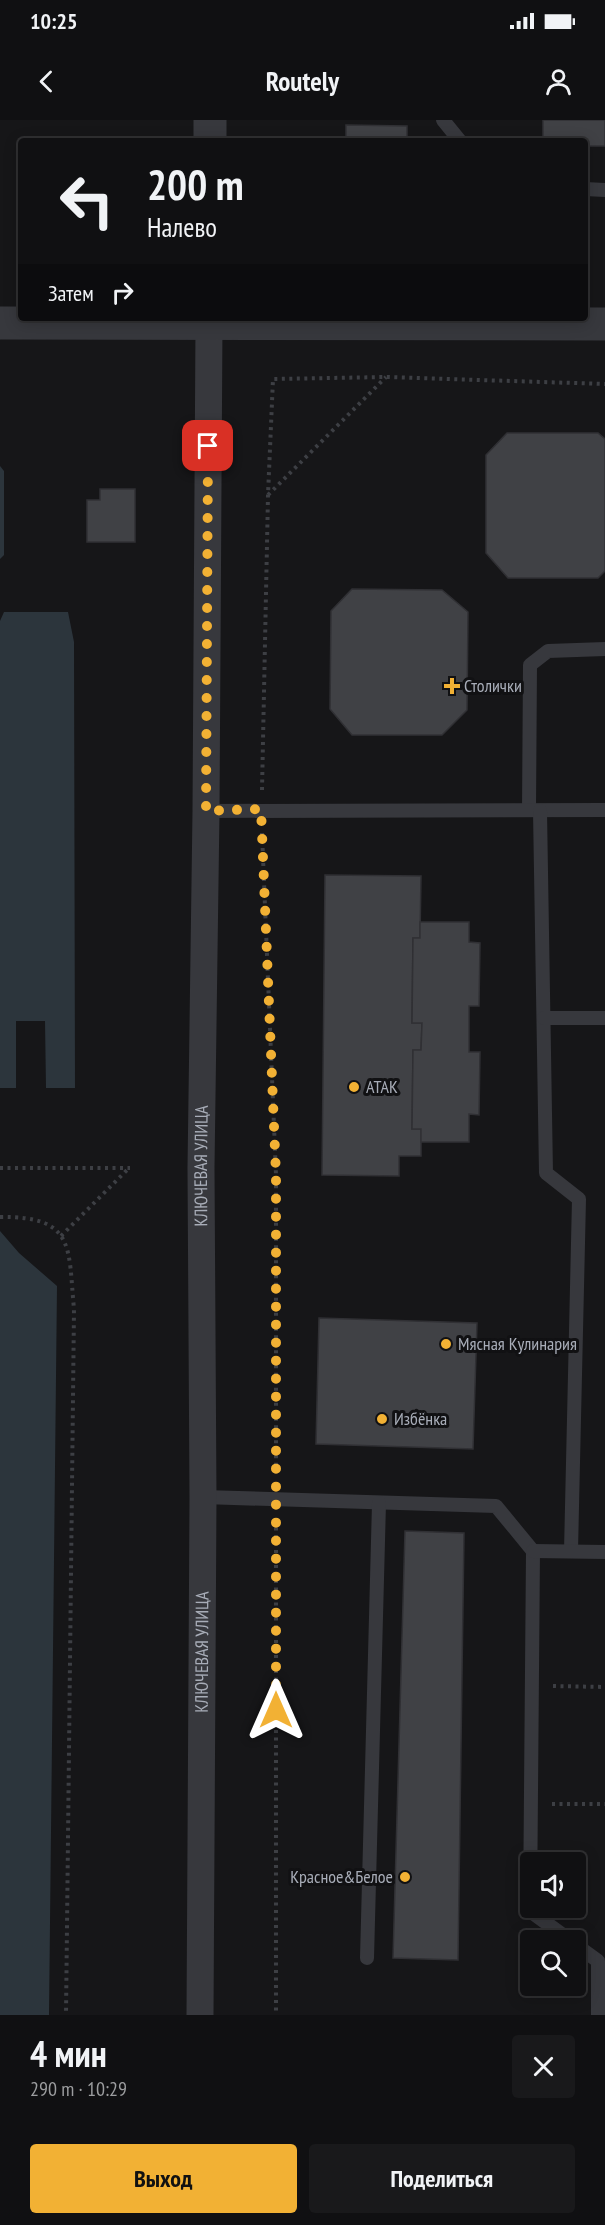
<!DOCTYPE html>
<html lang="ru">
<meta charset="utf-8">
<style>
body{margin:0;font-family:"PT Sans Narrow",sans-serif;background:#19191b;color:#f1f3f6;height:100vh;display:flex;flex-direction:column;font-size:22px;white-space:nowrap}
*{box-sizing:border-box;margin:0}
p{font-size:20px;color:#9c9d9f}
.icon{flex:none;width:33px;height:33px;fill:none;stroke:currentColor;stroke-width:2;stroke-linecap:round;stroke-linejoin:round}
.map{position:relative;height:1895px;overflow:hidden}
.side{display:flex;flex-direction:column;background:#101012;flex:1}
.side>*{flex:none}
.guide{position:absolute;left:18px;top:18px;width:570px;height:183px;border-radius:6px;box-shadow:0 3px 15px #0003,0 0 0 2px #303032;background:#101012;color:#f1f3f6;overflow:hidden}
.buttons{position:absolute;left:520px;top:1732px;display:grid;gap:12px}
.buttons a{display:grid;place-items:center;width:66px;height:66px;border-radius:6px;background:#101012;box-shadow:0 3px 15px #0003,0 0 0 2px #303032;font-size:30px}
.pin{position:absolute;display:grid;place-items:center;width:51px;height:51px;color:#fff;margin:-26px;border-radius:12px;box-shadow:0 3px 9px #0006}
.me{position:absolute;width:66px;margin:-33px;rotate:0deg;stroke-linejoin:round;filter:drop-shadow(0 0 4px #0008)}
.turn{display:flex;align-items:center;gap:21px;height:126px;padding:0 30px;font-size:27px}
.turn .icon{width:78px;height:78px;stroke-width:2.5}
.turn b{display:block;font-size:42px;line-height:51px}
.then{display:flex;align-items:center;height:57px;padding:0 30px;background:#0003;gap:12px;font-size:22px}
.round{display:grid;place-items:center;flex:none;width:63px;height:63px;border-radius:6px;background:#19191b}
.summary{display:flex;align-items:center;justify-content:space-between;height:102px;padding:0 30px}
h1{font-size:36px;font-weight:700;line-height:45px}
.action{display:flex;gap:12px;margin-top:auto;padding:12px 30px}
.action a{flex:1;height:69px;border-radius:6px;background:#f2b134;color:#111;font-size:24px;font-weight:700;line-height:69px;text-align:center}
.action a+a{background:#19191b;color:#f1f3f6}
.status{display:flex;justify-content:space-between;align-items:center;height:42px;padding:0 30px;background:#101012;direction:ltr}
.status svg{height:16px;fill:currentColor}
header{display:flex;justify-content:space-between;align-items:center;height:78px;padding:0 30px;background:#101012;font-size:27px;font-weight:700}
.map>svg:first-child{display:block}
</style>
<div class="status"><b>10:25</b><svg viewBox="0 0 49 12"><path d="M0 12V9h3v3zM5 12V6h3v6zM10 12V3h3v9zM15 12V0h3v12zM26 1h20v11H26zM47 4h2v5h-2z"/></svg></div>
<header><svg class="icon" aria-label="back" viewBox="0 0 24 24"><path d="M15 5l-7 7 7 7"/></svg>Routely<svg class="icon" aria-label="person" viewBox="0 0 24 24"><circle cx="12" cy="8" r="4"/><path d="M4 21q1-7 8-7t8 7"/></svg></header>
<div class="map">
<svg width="605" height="1895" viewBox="0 0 605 1895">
<rect width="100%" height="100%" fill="#161618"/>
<g fill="#2c353c">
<path d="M0,346l4,5v84l-4,4z"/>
<path d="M4,492h64l6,30 1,446h-29l-1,-67h-29v67h-16v-467z"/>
<path d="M0,1111l19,22 38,33 -8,729h-49z"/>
</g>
<g fill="#404145" stroke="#303034" stroke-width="1.5">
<path d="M543,0h62v26h-20v-5h-42z"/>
<path d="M346,5l61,1v15h-61z"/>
<path d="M507,313h91l7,6v132l-7,7h-90l-22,-25v-98z"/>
<path d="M100,369h35v53h-48v-42h13z"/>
<path d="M352,469l90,1 26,22 -1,98 -25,25h-90l-22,-26 1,-98z"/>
<path d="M325,755l96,1 -1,62h-7l-1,85h10l-1,27h-8l-1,79h9v27h-22v20l-77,-1z"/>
<path d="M420,802h49v20l11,1 -1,63h-10v46h11l-1,63 -10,-1v28h-48v-13h-9l1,-79h8l1,-27h-10l1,-85h7z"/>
<path d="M319,1198l158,5 -4,126 -157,-5z"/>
<path d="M405,1411l59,2 -6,427 -65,-2z"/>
</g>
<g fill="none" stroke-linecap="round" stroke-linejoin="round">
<g stroke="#3d3f44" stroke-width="4" stroke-dasharray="3 4.5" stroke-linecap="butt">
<path d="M268,375l118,-118"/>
<path d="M262,670l6,-295 5,-116 113,-2 219,7"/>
<path d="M262,713l14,342v302"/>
<path d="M0,1048h130"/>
<path d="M0,1097c76,-1 68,31 74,92l-8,706"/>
<path d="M61,1116l68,-68"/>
<path d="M276,1400v495"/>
<path d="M553,1566l52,1"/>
<path d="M552,1684h53"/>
</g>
<g stroke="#37383d" stroke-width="14">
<path d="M443,0l17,21"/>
<path d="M585,69l20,1"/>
<path d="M529,690l1,-145 18,-14 57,-2"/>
<path d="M206,691l399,-1"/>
<path d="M540,691l6,362 33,26 -8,352"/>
<path d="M544,898h61"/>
<path d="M203,1377l293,9 37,45 -3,360 41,30"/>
<path d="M533,1431l72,1"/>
<path d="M576,1825l22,16v54"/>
<path d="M367,1838l12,-455"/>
</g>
<path stroke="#37383d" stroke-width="27" id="s1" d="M200,1895l3,-518 -2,-329 5,-357 3,-487"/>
<g stroke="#37383d" stroke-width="33">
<path d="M210,21v-21"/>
<path d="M0,203l605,1"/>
</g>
</g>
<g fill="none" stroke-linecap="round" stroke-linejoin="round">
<path stroke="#f2b134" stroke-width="10" stroke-dasharray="0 18" d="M208,326l-2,365 55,-2 15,366v535"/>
</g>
<g fill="#f2b134" stroke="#111113" stroke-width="2">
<path d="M449 557h6v6h6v6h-6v6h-6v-6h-6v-6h6z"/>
<circle cx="354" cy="967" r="6"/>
<circle cx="446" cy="1224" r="6"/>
<circle cx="382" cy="1299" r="6"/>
<circle cx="405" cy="1757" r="6"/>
</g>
<g text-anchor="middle" stroke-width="6" stroke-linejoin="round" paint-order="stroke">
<g font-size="18" fill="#a8adb8" stroke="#111113" text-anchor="start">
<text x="464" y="572">Столички</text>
<text x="366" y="973">АТАК</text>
<text x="458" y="1230">Мясная Кулинария</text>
<text x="394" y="1305">Избёнка</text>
<text x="393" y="1763" text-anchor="end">Красное&amp;Белое</text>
</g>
<g font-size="18" fill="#a8adb8" stroke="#111113">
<text dy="6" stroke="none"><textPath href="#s1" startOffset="849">КЛЮЧЕВАЯ УЛИЦА</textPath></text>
<text dy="6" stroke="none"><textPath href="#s1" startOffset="363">КЛЮЧЕВАЯ УЛИЦА</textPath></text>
</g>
</g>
</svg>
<div class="buttons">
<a><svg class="icon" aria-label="sound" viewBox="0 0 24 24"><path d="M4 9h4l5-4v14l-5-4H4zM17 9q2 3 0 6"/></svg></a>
<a><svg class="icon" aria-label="search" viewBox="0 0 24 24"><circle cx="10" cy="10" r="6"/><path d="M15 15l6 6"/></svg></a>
</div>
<div class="pin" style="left:208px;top:326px;background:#d93025"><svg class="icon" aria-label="arrive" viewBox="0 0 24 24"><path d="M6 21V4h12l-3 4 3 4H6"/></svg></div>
<svg class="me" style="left:276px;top:1590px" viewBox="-20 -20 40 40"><path d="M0-17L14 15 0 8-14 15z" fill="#f2b134" stroke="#fff" stroke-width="4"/></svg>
<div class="guide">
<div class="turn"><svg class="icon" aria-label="left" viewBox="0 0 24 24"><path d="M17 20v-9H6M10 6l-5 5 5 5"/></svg><div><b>200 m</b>Налево</div></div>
<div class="then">Затем<svg class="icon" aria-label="right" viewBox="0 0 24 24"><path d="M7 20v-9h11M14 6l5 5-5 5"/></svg></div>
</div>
</div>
<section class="side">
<div class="summary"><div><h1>4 мин</h1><p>290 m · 10:29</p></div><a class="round"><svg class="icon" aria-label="close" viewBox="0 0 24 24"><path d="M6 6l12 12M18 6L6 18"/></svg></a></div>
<div class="action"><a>Выход</a><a>Поделиться</a></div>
</section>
